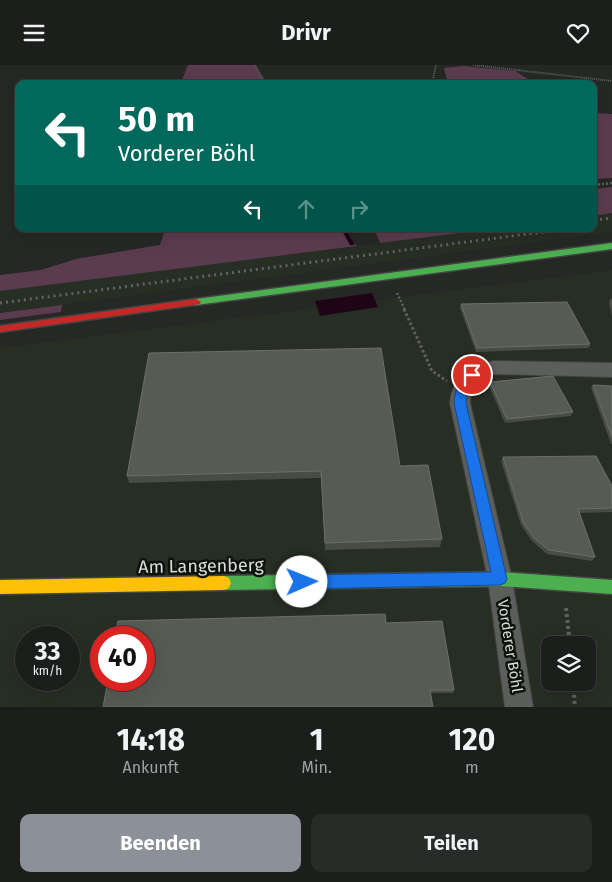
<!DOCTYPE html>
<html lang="de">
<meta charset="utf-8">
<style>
body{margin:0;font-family:"Fira Sans",sans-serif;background:#292b28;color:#f1f3f6;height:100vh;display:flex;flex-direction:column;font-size:19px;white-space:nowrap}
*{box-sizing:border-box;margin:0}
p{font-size:16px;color:#a0a2a3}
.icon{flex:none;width:28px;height:28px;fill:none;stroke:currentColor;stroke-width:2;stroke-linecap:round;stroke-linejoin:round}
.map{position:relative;height:642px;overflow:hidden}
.details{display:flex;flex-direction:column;background:#1c1e1b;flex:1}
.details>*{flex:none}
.hud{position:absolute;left:15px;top:15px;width:582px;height:152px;border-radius:10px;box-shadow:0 5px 20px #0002,0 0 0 1px #3a3c3a;background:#00695c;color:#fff;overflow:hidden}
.buttons{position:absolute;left:541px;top:571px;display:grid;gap:10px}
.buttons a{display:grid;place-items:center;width:55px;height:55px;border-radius:10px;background:#1c1e1b;box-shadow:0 5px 20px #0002,0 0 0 1px #3a3c3a;font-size:25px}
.speed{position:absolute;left:15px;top:561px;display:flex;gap:10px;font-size:25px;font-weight:700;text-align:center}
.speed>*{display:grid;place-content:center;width:65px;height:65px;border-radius:50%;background:#1c1e1b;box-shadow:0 5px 20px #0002,0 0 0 1px #3a3c3a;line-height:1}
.speed small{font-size:12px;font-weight:400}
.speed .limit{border:8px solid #d22;background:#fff;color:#111}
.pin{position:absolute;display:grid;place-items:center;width:42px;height:42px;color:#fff;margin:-21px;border:2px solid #fff;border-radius:50%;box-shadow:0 1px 5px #0007}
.me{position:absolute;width:55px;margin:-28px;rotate:89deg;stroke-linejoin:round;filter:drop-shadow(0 0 4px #0008)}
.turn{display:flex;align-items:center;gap:18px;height:105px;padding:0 20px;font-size:22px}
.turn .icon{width:65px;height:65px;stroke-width:2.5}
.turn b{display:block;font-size:35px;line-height:42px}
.lanes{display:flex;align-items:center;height:48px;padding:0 20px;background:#0003;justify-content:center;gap:25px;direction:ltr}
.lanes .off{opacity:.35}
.eta{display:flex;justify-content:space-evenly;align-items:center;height:85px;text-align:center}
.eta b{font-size:30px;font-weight:700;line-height:35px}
.primary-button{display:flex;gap:10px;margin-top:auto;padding:10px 20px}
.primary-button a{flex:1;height:58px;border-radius:10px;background:#8c9099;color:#fff;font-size:20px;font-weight:700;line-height:58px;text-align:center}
.primary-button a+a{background:#292b28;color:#f1f3f6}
header{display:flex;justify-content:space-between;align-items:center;height:65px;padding:0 20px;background:#1c1e1b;font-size:22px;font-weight:700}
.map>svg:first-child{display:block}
</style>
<header><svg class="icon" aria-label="menu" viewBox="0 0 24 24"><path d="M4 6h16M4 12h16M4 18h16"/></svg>Drivr<svg class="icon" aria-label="heart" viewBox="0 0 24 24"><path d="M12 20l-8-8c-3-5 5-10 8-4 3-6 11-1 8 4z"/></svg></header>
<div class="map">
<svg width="612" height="642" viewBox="0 0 612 642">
<rect width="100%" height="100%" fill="#252824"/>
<g fill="#272e24" fill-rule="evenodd">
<path d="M612,148v19l-612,81v-22l493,-62h101v-13z"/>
<path d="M612,205v437h-612v-359zM26,572h43v43h-43zM101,572h43v43h-43zM550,580h38v38h-38z"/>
</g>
<g fill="#5b3c4e">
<path d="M188,0h67l11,19h-63l-21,-4z"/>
<path d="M463,1l52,5 13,8 -1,5h-79l-4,-16z"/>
<path d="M594,48l18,1v64l-18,1z"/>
<path d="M612,122v26l-18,3v-27z"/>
<path d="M165,164h180l12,17 -357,45v-16l41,-5 35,-11 84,-14z"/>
<path d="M378,164h115l-113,14 -5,-12z"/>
<path d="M62,240l-1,7 -61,8v-7z"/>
</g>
<path fill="#1f0415" d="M372,228l6,14 -58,9 -5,-15z"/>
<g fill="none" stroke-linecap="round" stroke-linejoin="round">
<path fill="#1f0415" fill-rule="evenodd" d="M341,164h4l10,15 -1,1h-4z"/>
<defs>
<path id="street" d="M493,296l119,2v14l-118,-3c-16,6 -23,11 -24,29l42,176 21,128h-28l-17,-128 -38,-176c3,-28 18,-35 43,-42z"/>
<g id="fast">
<path d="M612,178v6l-416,56 -5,-3 5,-3z"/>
<path d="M500,507l112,8v14l-112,-8 -276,4 -5,-2 -2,-5 2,-5 5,-2z"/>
</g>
<path id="slow" d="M224,511l5,2 2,5 -2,5 -5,2 -224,4v-14z"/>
<path id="jam" d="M196,234l5,3 -1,2 -200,28v-6z"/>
</defs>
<use href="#street" stroke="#434542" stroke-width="2"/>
<use href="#fast" stroke="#434542" stroke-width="3"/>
<use href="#slow" stroke="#434542" stroke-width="3"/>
<use href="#jam" stroke="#434542" stroke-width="3"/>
<g stroke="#606260" stroke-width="2" stroke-dasharray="1 1" stroke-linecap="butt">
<path d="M255,0l11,19"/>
<path d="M473,0l139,16"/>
<path d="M432,19l4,-19"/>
</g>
<g stroke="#606260" stroke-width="2.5" stroke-dasharray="2 2" stroke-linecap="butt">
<path d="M594,120l18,-2"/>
<path d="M397,228l8,17"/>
</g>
<path stroke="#606260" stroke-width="3" stroke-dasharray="2.5 2.5" stroke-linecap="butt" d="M404,244l28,62 15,10"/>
<g stroke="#606260" stroke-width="4" stroke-dasharray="3 3" stroke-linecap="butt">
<path d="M566,543l4,37"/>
<path d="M573,618l2,24"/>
</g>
<use href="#street" fill="#5b5e5a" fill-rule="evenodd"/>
<use href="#fast" fill="#4caf50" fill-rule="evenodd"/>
<use href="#slow" fill="#ffc107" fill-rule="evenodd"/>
<use href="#jam" fill="#c62828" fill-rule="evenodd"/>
<g stroke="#636462" stroke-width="3" stroke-dasharray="2 4" stroke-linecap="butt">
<path d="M594,155l18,-2"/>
<path d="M0,238l566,-74"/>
</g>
</g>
<g fill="#474c44">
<path d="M610,234h2v17l-3,-13z"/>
<path d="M461,239l129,40 -1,4 -113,4 -16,-44z"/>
<path d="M490,317l83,30 -2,4 -66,7 -16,-37z"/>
<path d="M593,320l19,1v58h-1l-20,-56z"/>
<path d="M503,392l109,29v26l-32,1 15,44 -3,4 -45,-7 -15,-13 -11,-16 -20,-64z"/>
<path d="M400,401l42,73 -2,8 -115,3 -4,-72 -192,5 -2,-7z"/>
<path d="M386,558l68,67 -1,3h-22z"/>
</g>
<g fill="#575b54" stroke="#6b7069">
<path d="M567,237l23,42 -113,4 -16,-44z"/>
<path d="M381,283l19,118 28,-1 14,74 -117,4 -4,-72 -194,5 22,-123z"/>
<path d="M553,311l20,36 -66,7 -17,-37z"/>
<path d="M593,320l19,1v51z"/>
<path d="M596,391l16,30v22l-34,1 17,48 -46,-7 -15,-12 -11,-16 -20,-65z"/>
<path d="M385,549l1,9 56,-2 12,69h-24l3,17h-330l5,-27h36v-43h-29l3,-16z"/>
</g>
<path fill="#1a73e8" stroke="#114b97" d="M472,306l5,4 -10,15 -1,13 41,176 -2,4 -5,2 -198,4 -5,-2 -2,-5 2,-5 5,-2 189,-3 -37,-169c1,-12 5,-28 18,-32z"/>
<g text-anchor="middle" stroke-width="5" stroke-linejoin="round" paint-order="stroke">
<g font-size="15" fill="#d9dcd8" stroke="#0f110e">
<text transform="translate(510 581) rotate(81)" y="5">Vorderer Böhl</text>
</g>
<g font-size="18" fill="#d9dcd8" stroke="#0f110e">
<text transform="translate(201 501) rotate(-1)" y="6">Am Langenberg</text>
</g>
</g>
</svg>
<div class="buttons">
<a><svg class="icon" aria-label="layers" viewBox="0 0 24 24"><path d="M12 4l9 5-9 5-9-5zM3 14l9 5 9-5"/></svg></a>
</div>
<div class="speed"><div>33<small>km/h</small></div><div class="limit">40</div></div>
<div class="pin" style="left:472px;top:310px;background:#d93025"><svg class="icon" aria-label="arrive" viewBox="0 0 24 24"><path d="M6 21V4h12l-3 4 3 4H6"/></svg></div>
<svg class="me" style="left:302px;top:517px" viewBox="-20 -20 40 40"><circle r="19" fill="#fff"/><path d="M0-13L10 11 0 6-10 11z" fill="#1a73e8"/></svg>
<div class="hud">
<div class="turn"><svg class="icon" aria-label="left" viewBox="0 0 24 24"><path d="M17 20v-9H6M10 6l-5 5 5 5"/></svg><div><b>50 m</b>Vorderer Böhl</div></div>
<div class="lanes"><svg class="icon" aria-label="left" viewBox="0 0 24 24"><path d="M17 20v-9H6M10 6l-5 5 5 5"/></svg><svg class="icon off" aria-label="ahead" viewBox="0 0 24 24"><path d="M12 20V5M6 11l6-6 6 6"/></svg><svg class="icon off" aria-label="right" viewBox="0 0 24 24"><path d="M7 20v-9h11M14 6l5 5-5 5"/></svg></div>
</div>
</div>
<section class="details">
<div class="eta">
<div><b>14:18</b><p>Ankunft</p></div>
<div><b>1</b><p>Min.</p></div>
<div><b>120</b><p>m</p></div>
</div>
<div class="primary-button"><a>Beenden</a><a>Teilen</a></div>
</section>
